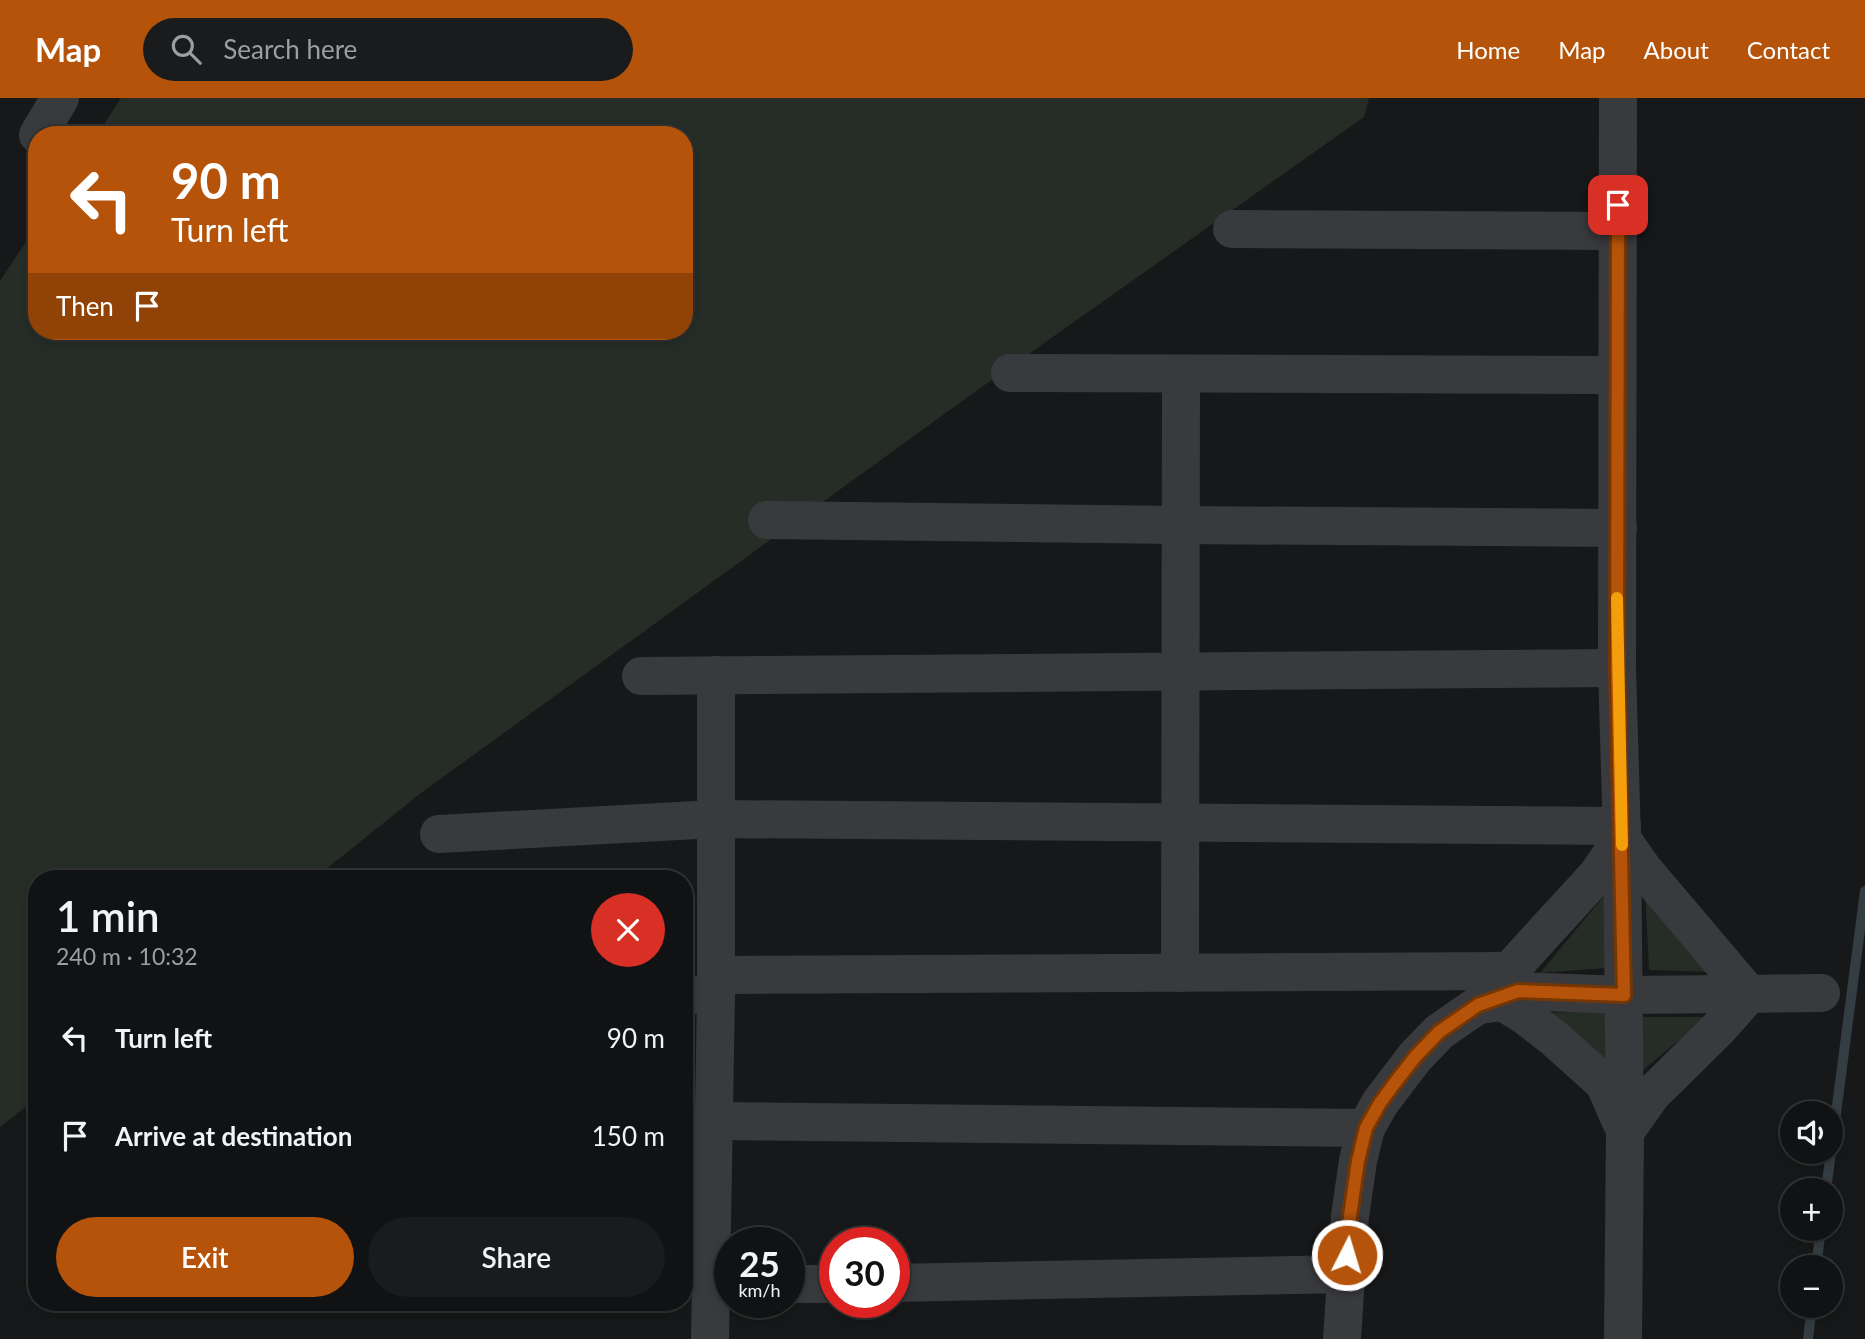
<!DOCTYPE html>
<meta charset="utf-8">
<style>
body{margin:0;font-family:Lato,sans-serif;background:#1a1b1c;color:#f1f3f6;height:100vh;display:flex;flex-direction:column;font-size:26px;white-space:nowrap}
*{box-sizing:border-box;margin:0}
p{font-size:23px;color:#9c9ea0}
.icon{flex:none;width:38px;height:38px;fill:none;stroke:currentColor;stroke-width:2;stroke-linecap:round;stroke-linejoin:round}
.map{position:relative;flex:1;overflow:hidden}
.details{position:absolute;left:28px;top:772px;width:665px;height:441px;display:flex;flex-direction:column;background:#111213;border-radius:28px;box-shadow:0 4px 10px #0003,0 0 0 2px #303233}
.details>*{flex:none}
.hud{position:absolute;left:28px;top:28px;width:665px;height:214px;border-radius:28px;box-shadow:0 4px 10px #0003,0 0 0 2px #303233;background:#b45309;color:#fff;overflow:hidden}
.tools{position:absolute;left:1780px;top:1003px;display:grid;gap:14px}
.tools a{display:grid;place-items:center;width:63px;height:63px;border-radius:50%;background:#111213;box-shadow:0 4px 10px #0003,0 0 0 2px #303233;font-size:35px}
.speed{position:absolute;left:714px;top:1129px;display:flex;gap:14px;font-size:35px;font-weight:700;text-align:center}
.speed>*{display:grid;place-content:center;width:91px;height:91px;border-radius:50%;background:#111213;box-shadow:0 4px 10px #0003,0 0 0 2px #303233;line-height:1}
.speed small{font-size:18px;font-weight:400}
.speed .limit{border:10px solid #d22;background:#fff;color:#111}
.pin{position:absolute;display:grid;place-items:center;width:60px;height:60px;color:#fff;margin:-30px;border-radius:14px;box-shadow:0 4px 10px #0006}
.me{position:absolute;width:77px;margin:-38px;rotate:5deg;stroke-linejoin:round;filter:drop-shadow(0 0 5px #0008)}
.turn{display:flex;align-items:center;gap:24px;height:147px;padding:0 28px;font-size:32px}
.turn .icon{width:91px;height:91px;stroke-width:2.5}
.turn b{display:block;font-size:49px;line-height:60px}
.then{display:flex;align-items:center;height:66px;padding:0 28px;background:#0003;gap:14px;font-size:26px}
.round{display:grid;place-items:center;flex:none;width:74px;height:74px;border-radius:37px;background:#1a1b1c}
.headline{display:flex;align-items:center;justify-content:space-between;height:119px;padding:0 28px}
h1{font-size:42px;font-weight:600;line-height:52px}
.primary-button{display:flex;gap:14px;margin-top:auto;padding:14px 28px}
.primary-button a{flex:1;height:80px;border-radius:42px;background:#b45309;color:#fff;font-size:28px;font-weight:600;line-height:80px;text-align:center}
.primary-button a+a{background:#1a1b1c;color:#f1f3f6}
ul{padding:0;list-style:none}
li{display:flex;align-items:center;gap:21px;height:98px;padding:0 28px}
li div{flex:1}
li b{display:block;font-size:26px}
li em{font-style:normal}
header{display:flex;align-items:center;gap:42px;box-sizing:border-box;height:98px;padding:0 35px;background:#b45309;color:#fff}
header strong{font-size:33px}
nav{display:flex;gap:38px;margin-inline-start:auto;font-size:24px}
.search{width:490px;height:63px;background:#1a1b1c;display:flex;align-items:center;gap:18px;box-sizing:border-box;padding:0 24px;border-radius:38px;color:#9c9ea0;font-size:26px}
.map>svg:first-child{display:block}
</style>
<header>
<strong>Map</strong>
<div class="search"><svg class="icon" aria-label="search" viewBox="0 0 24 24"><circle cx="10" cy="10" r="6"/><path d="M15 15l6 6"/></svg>Search here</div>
<nav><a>Home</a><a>Map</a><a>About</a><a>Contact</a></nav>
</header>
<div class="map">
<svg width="1865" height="1241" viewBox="0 0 1865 1241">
<rect width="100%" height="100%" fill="#171819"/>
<g fill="#262d26">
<path d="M121,0h1248l-5,19 -399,282 -544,394 -106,85h-278v220l-37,29v-846l37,-56v106h647v-196h-587z"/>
<path d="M1609,792l-4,78 -65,5z"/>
<path d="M1645,793l71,81 -67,-2z"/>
<path d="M1605,913v57l-66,-55z"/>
<path d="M1642,919h65l-64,53z"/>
</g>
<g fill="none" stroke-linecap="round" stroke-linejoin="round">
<g stroke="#343d42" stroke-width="10">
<path d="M1826,1092l39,-299"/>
<path d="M1816,1169l5,-39"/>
<path d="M1808,1241l4,-33"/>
</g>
<g stroke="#393a3d" stroke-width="38">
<path d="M1618,0l-1,570 5,171 3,293 -2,207"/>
<path d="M38,37l22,-37"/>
<path d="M1232,131l386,2"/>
<path d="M1010,275l607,2"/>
<path d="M767,422l413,5 438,3"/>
<path d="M641,578l976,-8"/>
<path d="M439,736l276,-15 907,7"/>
<path d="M1180,875l1,-598"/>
<path d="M716,877l793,-4"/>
<path d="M684,897h32"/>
<path d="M1479,907l39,-14 106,4 197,-2"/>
<path d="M1480,907l23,-3 21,13 31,24 49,44 17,39"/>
<path d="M715,1023l651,7"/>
<path d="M1625,1034l27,-38 67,-66 30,-34"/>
<path d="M894,1185l451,-9"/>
<path d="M789,1186h46"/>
<path d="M710,1241l6,-344v-320"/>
<path d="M1342,1241l8,-123 8,-55 8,-33 14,-25 35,-46 24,-25 39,-27 119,-130 25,-36 21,30 106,125"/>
</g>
</g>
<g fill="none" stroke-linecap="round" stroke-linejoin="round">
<defs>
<path id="route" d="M1347,1157l3,-39 8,-55 8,-33 14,-25 14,-19 21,-27 24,-25 39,-27 40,-14 106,4 -7,-327 1,-463"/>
</defs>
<use href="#route" stroke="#753606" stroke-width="18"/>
<use href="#route" stroke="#b45309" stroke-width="12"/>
<path stroke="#f59e0b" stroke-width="12" d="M1617,500l5,247"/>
</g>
</svg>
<div class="tools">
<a><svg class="icon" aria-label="sound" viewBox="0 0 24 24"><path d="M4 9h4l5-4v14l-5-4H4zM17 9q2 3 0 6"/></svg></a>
<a>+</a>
<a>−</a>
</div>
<div class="speed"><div>25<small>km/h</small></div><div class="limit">30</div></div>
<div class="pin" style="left:1618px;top:107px;background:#d93025"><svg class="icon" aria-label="arrive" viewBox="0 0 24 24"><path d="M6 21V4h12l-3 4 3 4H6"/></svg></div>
<svg class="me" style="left:1347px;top:1157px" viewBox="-20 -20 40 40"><circle r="17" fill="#b45309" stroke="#fff" stroke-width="3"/><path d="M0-11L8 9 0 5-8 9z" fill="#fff"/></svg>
<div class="hud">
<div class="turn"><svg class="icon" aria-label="left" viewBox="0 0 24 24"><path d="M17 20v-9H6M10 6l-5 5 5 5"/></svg><div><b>90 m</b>Turn left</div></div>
<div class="then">Then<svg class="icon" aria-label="arrive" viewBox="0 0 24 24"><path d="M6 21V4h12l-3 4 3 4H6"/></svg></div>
</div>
<section class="details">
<div class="headline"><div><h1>1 min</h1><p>240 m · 10:32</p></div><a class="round" style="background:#d93025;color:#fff"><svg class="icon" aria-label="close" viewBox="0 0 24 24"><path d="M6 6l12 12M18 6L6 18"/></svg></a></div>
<ul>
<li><svg class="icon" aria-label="left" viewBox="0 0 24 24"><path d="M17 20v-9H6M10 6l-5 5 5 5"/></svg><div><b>Turn left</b></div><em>90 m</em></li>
<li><svg class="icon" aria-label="arrive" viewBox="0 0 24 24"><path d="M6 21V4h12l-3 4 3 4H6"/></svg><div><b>Arrive at destination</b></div><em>150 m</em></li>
</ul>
<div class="primary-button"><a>Exit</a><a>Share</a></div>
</section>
</div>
